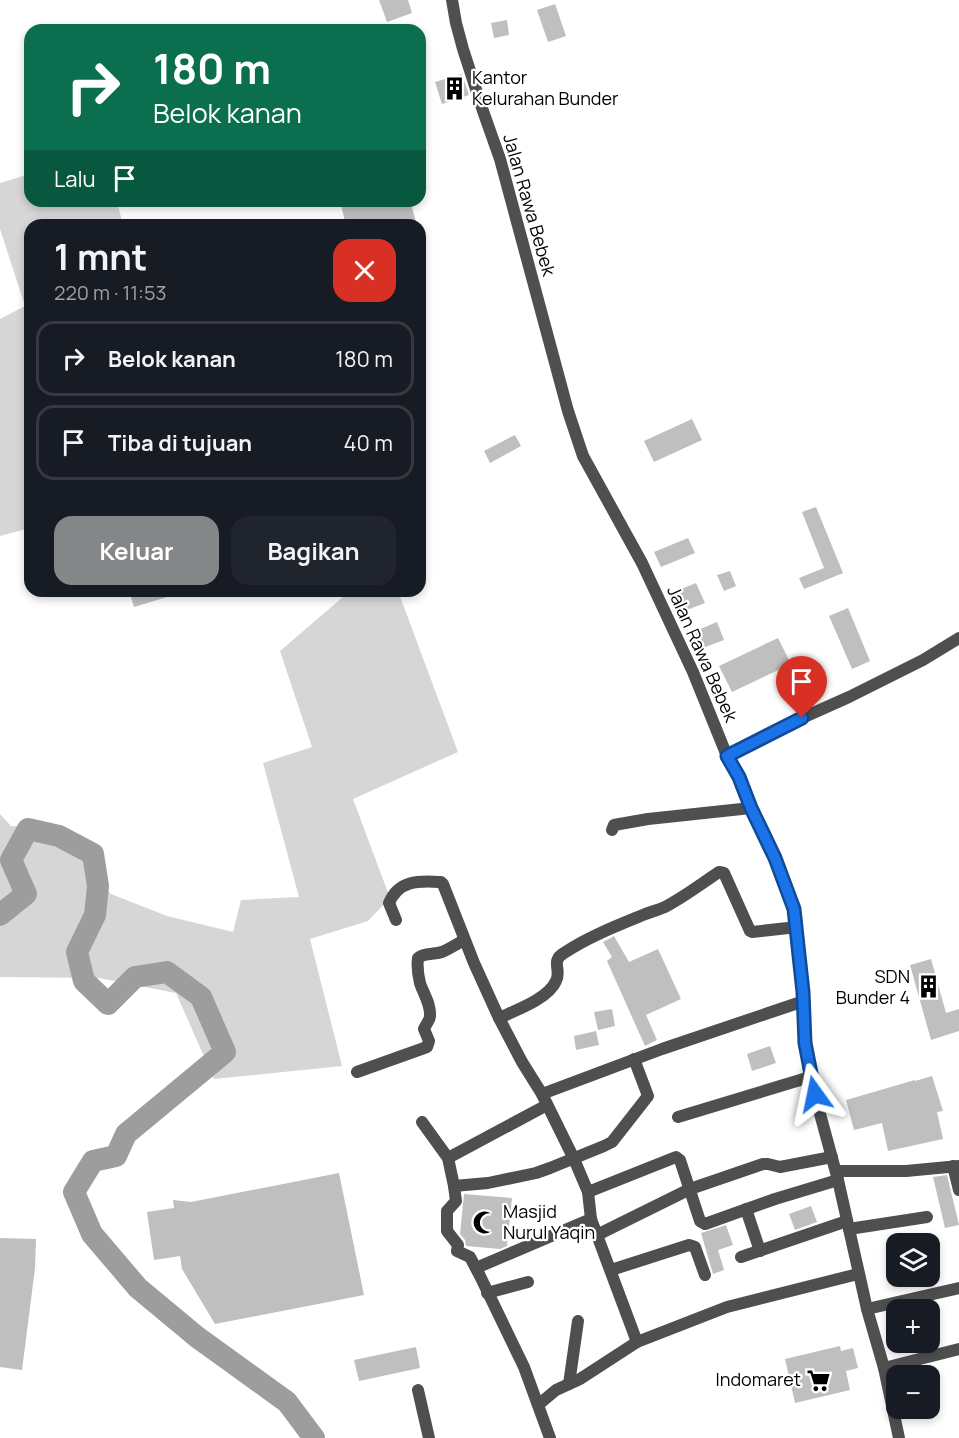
<!DOCTYPE html>
<html lang="id">
<meta charset="utf-8">
<style>
body{margin:0;font-family:Manrope,sans-serif;background:#20242c;color:#f1f3f6;height:100vh;display:flex;flex-direction:column;font-size:22px;white-space:nowrap}
*{box-sizing:border-box;margin:0}
p{font-size:20px;color:#9ea1a6}
.icon{flex:none;width:33px;height:33px;fill:none;stroke:currentColor;stroke-width:2;stroke-linecap:round;stroke-linejoin:round}
.map{position:relative;flex:1;overflow:hidden}
.sheet{position:absolute;left:24px;top:219px;width:402px;height:378px;display:flex;flex-direction:column;background:#171b24;border-radius:18px;box-shadow:0 3px 9px #0003}
.sheet>*{flex:none}
.banner{position:absolute;left:24px;top:24px;width:402px;height:183px;border-radius:18px;box-shadow:0 3px 9px #0003;background:#0b6e4f;color:#fff;overflow:hidden}
.tools{position:absolute;left:886px;top:1233px;display:grid;gap:12px}
.tools a{display:grid;place-items:center;width:54px;height:54px;border-radius:12px;background:#171b24;box-shadow:0 3px 9px #0003;font-size:30px}
.pin{position:absolute;display:grid;place-items:center;width:51px;height:51px;color:#fff;margin:-62px -26px;border-radius:50% 50% 50% 0;rotate:-45deg;box-shadow:0 0 6px #0007}
.pin .icon{rotate:45deg}
.me{position:absolute;width:66px;margin:-33px;rotate:348deg;stroke-linejoin:round;filter:drop-shadow(0 0 4px #0008)}
.turn{display:flex;align-items:center;gap:21px;height:126px;padding:0 30px;font-size:27px}
.turn .icon{width:78px;height:78px;stroke-width:2.5}
.turn b{display:block;font-size:42px;line-height:51px}
.then{display:flex;align-items:center;height:57px;padding:0 30px;background:#0003;gap:12px;font-size:22px}
.round{display:grid;place-items:center;flex:none;width:63px;height:63px;border-radius:18px;background:#20242c}
.head{display:flex;align-items:center;justify-content:space-between;height:102px;padding:0 30px}
h1{font-size:36px;font-weight:700;line-height:45px}
.action{display:flex;gap:12px;margin-top:auto;padding:12px 30px}
.action a{flex:1;height:69px;border-radius:18px;background:#858687;color:#fff;font-size:24px;font-weight:700;line-height:69px;text-align:center}
.action a+a{background:#20242c;color:#f1f3f6}
ul{padding:0;list-style:none}
li{display:flex;align-items:center;gap:18px;height:75px;margin:0 12px 9px;padding:0 18px;border:3px solid #363941;border-radius:18px}
li div{flex:1}
li b{display:block;font-size:22px}
li em{font-style:normal}
.map>svg:first-child{display:block}
</style>
<div class="map">
<svg width="959" height="1438" viewBox="0 0 959 1438">
<rect width="100%" height="100%" fill="#fff"/>
<g fill="#d6d6d6">
<path d="M30,174v27h87l6,24h-93v303l-30,8v-217l25,-13 -25,-77v-46z"/>
<path d="M350,591h48l60,161 -105,47 37,99 -22,23 -58,18 32,127 -128,13 -38,-86 -77,-15 -99,-1v-163l11,12 50,2 50,66 56,22 66,16 8,-32 58,-3 -36,-134 49,-16 -32,-96z"/>
</g>
<g fill="none" stroke-linecap="round" stroke-linejoin="round">
<path stroke="#9d9d9d" stroke-width="22" d="M0,915l26,-21 -15,-34 17,-31 31,7 34,18 5,32 -3,29 -18,37 7,29 24,23 27,-27 32,-5 34,25 24,55 -99,82 -10,22 -23,5 -19,31 18,42 46,54 59,49 90,65 27,36"/>
</g>
<g fill="#bfbfbf">
<path d="M379,0h29l4,13 -25,9z"/>
<path d="M555,4l11,32 -18,6 -11,-32z"/>
<path d="M507,20l2,15 -15,3 -3,-15z"/>
<path d="M462,74l7,21 -27,9 -7,-22z"/>
<path d="M340,201h70l7,24h-71z"/>
<path d="M692,419l10,21 -48,22 -10,-21z"/>
<path d="M515,435l6,11 -31,17 -6,-12z"/>
<path d="M816,507l27,66 -39,16 -5,-11 25,-10 -22,-56z"/>
<path d="M688,538l7,15 -34,14 -7,-15z"/>
<path d="M730,571l6,15 -12,5 -7,-16z"/>
<path d="M696,583l9,20 -23,9 -8,-20z"/>
<path d="M129,591h48v3l-43,13z"/>
<path d="M848,608l22,53 -18,8 -23,-53z"/>
<path d="M717,622l7,18 -24,9 -7,-17z"/>
<path d="M778,638l13,26 -59,28 -13,-26z"/>
<path d="M614,936l15,26 29,-13 23,50 -35,16 11,25 -12,6 -38,-85 5,-4 -9,-15z"/>
<path d="M931,959l15,54 13,-4v22l-28,9 -21,-75z"/>
<path d="M612,1009l3,17 -17,4 -4,-18z"/>
<path d="M596,1031l3,14 -23,5 -2,-14z"/>
<path d="M770,1046l6,17 -24,8 -5,-17z"/>
<path d="M932,1076l11,35 -6,1 6,27 -55,12 -6,-28 -28,7 -8,-30 69,-20v1z"/>
<path d="M339,1173l25,122 -149,29 -33,-55 -2,-13 -26,4 -7,-48 27,-4 -1,-8 18,2z"/>
<path d="M947,1175l12,50 -14,3 -12,-51z"/>
<path d="M464,1194l48,4 -5,48 -7,3 -34,-3 -1,-6 -5,-6z"/>
<path d="M811,1206l6,16 -22,8 -6,-16z"/>
<path d="M726,1225l7,20 -15,5 6,20 -11,4 -12,-41z"/>
<path d="M0,1238l36,1 -1,29 -13,102 -22,-3z"/>
<path d="M840,1346l1,5 12,-3 5,20 -12,3 4,19 -55,13 -10,-44z"/>
<path d="M416,1347l4,21 -61,13 -5,-21z"/>
</g>
<g fill="none" stroke-linecap="round" stroke-linejoin="round">
<g stroke="#4f4f4f" stroke-width="12">
<path d="M452,0l4,23 7,26 20,62 17,48 68,252 15,45 59,107 51,109 34,84 12,21 12,31 24,50 19,51 9,83 2,51 5,34 28,103 29,129 17,59"/>
<path d="M727,756l75,-38 47,-21 74,-37 36,-22"/>
<path d="M612,830l2,-5 34,-6 103,-11"/>
<path d="M396,920l-7,-17c10,-24 31,-22 52,-21l2,2 31,79 25,55 23,44 20,32 32,65 14,33 3,27 46,123"/>
<path d="M499,1018c17,-8 49,-19 57,-37 6,-11 -6,-20 8,-28 24,-16 52,-27 79,-38 7,-3 15,-5 22,-8 19,-10 36,-23 54,-35l5,1 26,58 2,1 45,-5"/>
<path d="M357,1072l70,-25 2,-6 -5,-12c2,-5 6,-9 6,-13 1,-12 -7,-23 -10,-33 -2,-8 -3,-17 -2,-25 7,-6 15,-3 24,-6 7,-3 15,-8 22,-12"/>
<path d="M542,1094l120,-45 142,-48"/>
<path d="M678,1117l132,-40"/>
<path d="M422,1122l26,36 6,28 2,15 -9,10v20l11,14 -1,6 13,6 10,19 44,91 26,71"/>
<path d="M448,1158l99,-53"/>
<path d="M953,1166l6,24"/>
<path d="M836,1171h70l53,-5"/>
<path d="M454,1186l34,-3 48,-10 14,-5 54,-22 8,-4 36,-46 -14,-37"/>
<path d="M588,1192l88,-35 4,3 20,61 5,3 70,-25 63,-19"/>
<path d="M746,1209l14,42"/>
<path d="M849,1229l78,-12"/>
<path d="M597,1235l93,-46 73,-25h5l12,3 52,-10"/>
<path d="M741,1257l106,-36"/>
<path d="M476,1268l115,-49"/>
<path d="M611,1270l78,-25 6,2 10,28"/>
<path d="M487,1293l41,-11"/>
<path d="M867,1309l92,-21"/>
<path d="M569,1384l9,-63"/>
<path d="M418,1390l11,48"/>
<path d="M538,1405l18,-15 24,-11 57,-37 90,-35 131,-33"/>
</g>
<path stroke="#4f4f4f" stroke-width="12" d="M899,1438l-15,-70 75,-19"/>
</g>
<g fill="none" stroke-linecap="round" stroke-linejoin="round">
<defs>
<path id="route" d="M802,718l-75,38 12,21 12,31 24,50 19,51 9,83 2,51 10,51"/>
</defs>
<use href="#route" stroke="#114b97" stroke-width="15"/>
<use href="#route" stroke="#1a73e8" stroke-width="10"/>
</g>
<defs>
<symbol id="building-bare" viewBox="-9 -9 18 18"><path d="M-4-6H4V6H1V3H-1V6H-4ZM-2.5-4.3h1.7v1.8h-1.7ZM.8-4.3h1.7v1.8H.8ZM-2.5-1h1.7V.8h-1.7ZM.8-1h1.7V.8H.8Z" fill="#000" stroke="#fff" stroke-width="2.5" paint-order="stroke"/></symbol>
<symbol id="mosque-bare" viewBox="-9 -9 18 18"><path d="M3.5-4.9A6 6 0 1 0 3.5 4.9A5 5 0 1 1 3.5-4.9Z" fill="#000" stroke="#fff" stroke-width="2.5" paint-order="stroke"/></symbol>
<symbol id="supermarket-bare" viewBox="-9 -9 18 18"><path d="M-6-5.5h2.5l.6 2H6L4.5 2H-2.5L-4.4-4H-6ZM-1.5 3.2a1.3 1.3 0 1 0 .1 0ZM3 3.2a1.3 1.3 0 1 0 .1 0Z" fill="#000" stroke="#fff" stroke-width="2.5" paint-order="stroke"/></symbol>
</defs>
<g fill-rule="evenodd">
<use href="#building-bare" x="438" y="72" width="33" height="33"/>
<use href="#building-bare" x="912" y="970" width="33" height="33"/>
<use href="#mosque-bare" x="468" y="1206" width="33" height="33"/>
<use href="#supermarket-bare" x="802" y="1364" width="33" height="33"/>
</g>
<g text-anchor="middle" stroke-width="4.5" stroke-linejoin="round" paint-order="stroke">
<g font-size="18" fill="#000" stroke="#fff" text-anchor="start">
<text x="472" y="84">Kantor<tspan x="472" dy="21">Kelurahan Bunder</tspan></text>
<text x="910" y="983" text-anchor="end">SDN<tspan x="910" dy="21">Bunder 4</tspan></text>
<text x="503" y="1218">Masjid<tspan x="503" dy="21">Nurul Yaqin</tspan></text>
<text x="801" y="1386" text-anchor="end">Indomaret</text>
</g>
<g font-size="18" fill="#000" stroke="#fff">
<text transform="translate(529 205) rotate(74)" y="6">Jalan Rawa Bebek</text>
<text transform="translate(702 654) rotate(66)" y="6">Jalan Rawa Bebek</text>
</g>
</g>
</svg>
<div class="tools">
<a><svg class="icon" aria-label="layers" viewBox="0 0 24 24"><path d="M12 4l9 5-9 5-9-5zM3 14l9 5 9-5"/></svg></a>
<a>+</a>
<a>−</a>
</div>
<div class="pin" style="left:802px;top:718px;background:#d93025"><svg class="icon" aria-label="arrive" viewBox="0 0 24 24"><path d="M6 21V4h12l-3 4 3 4H6"/></svg></div>
<svg class="me" style="left:815px;top:1094px" viewBox="-20 -20 40 40"><path d="M0-17L14 15 0 8-14 15z" fill="#1a73e8" stroke="#fff" stroke-width="4"/></svg>
<div class="banner">
<div class="turn"><svg class="icon" aria-label="right" viewBox="0 0 24 24"><path d="M7 20v-9h11M14 6l5 5-5 5"/></svg><div><b>180 m</b>Belok kanan</div></div>
<div class="then">Lalu<svg class="icon" aria-label="arrive" viewBox="0 0 24 24"><path d="M6 21V4h12l-3 4 3 4H6"/></svg></div>
</div>
<section class="sheet">
<div class="head"><div><h1>1 mnt</h1><p>220 m · 11:53</p></div><a class="round" style="background:#d93025;color:#fff"><svg class="icon" aria-label="close" viewBox="0 0 24 24"><path d="M6 6l12 12M18 6L6 18"/></svg></a></div>
<ul>
<li><svg class="icon" aria-label="right" viewBox="0 0 24 24"><path d="M7 20v-9h11M14 6l5 5-5 5"/></svg><div><b>Belok kanan</b></div><em>180 m</em></li>
<li><svg class="icon" aria-label="arrive" viewBox="0 0 24 24"><path d="M6 21V4h12l-3 4 3 4H6"/></svg><div><b>Tiba di tujuan</b></div><em>40 m</em></li>
</ul>
<div class="action"><a>Keluar</a><a>Bagikan</a></div>
</section>
</div>
